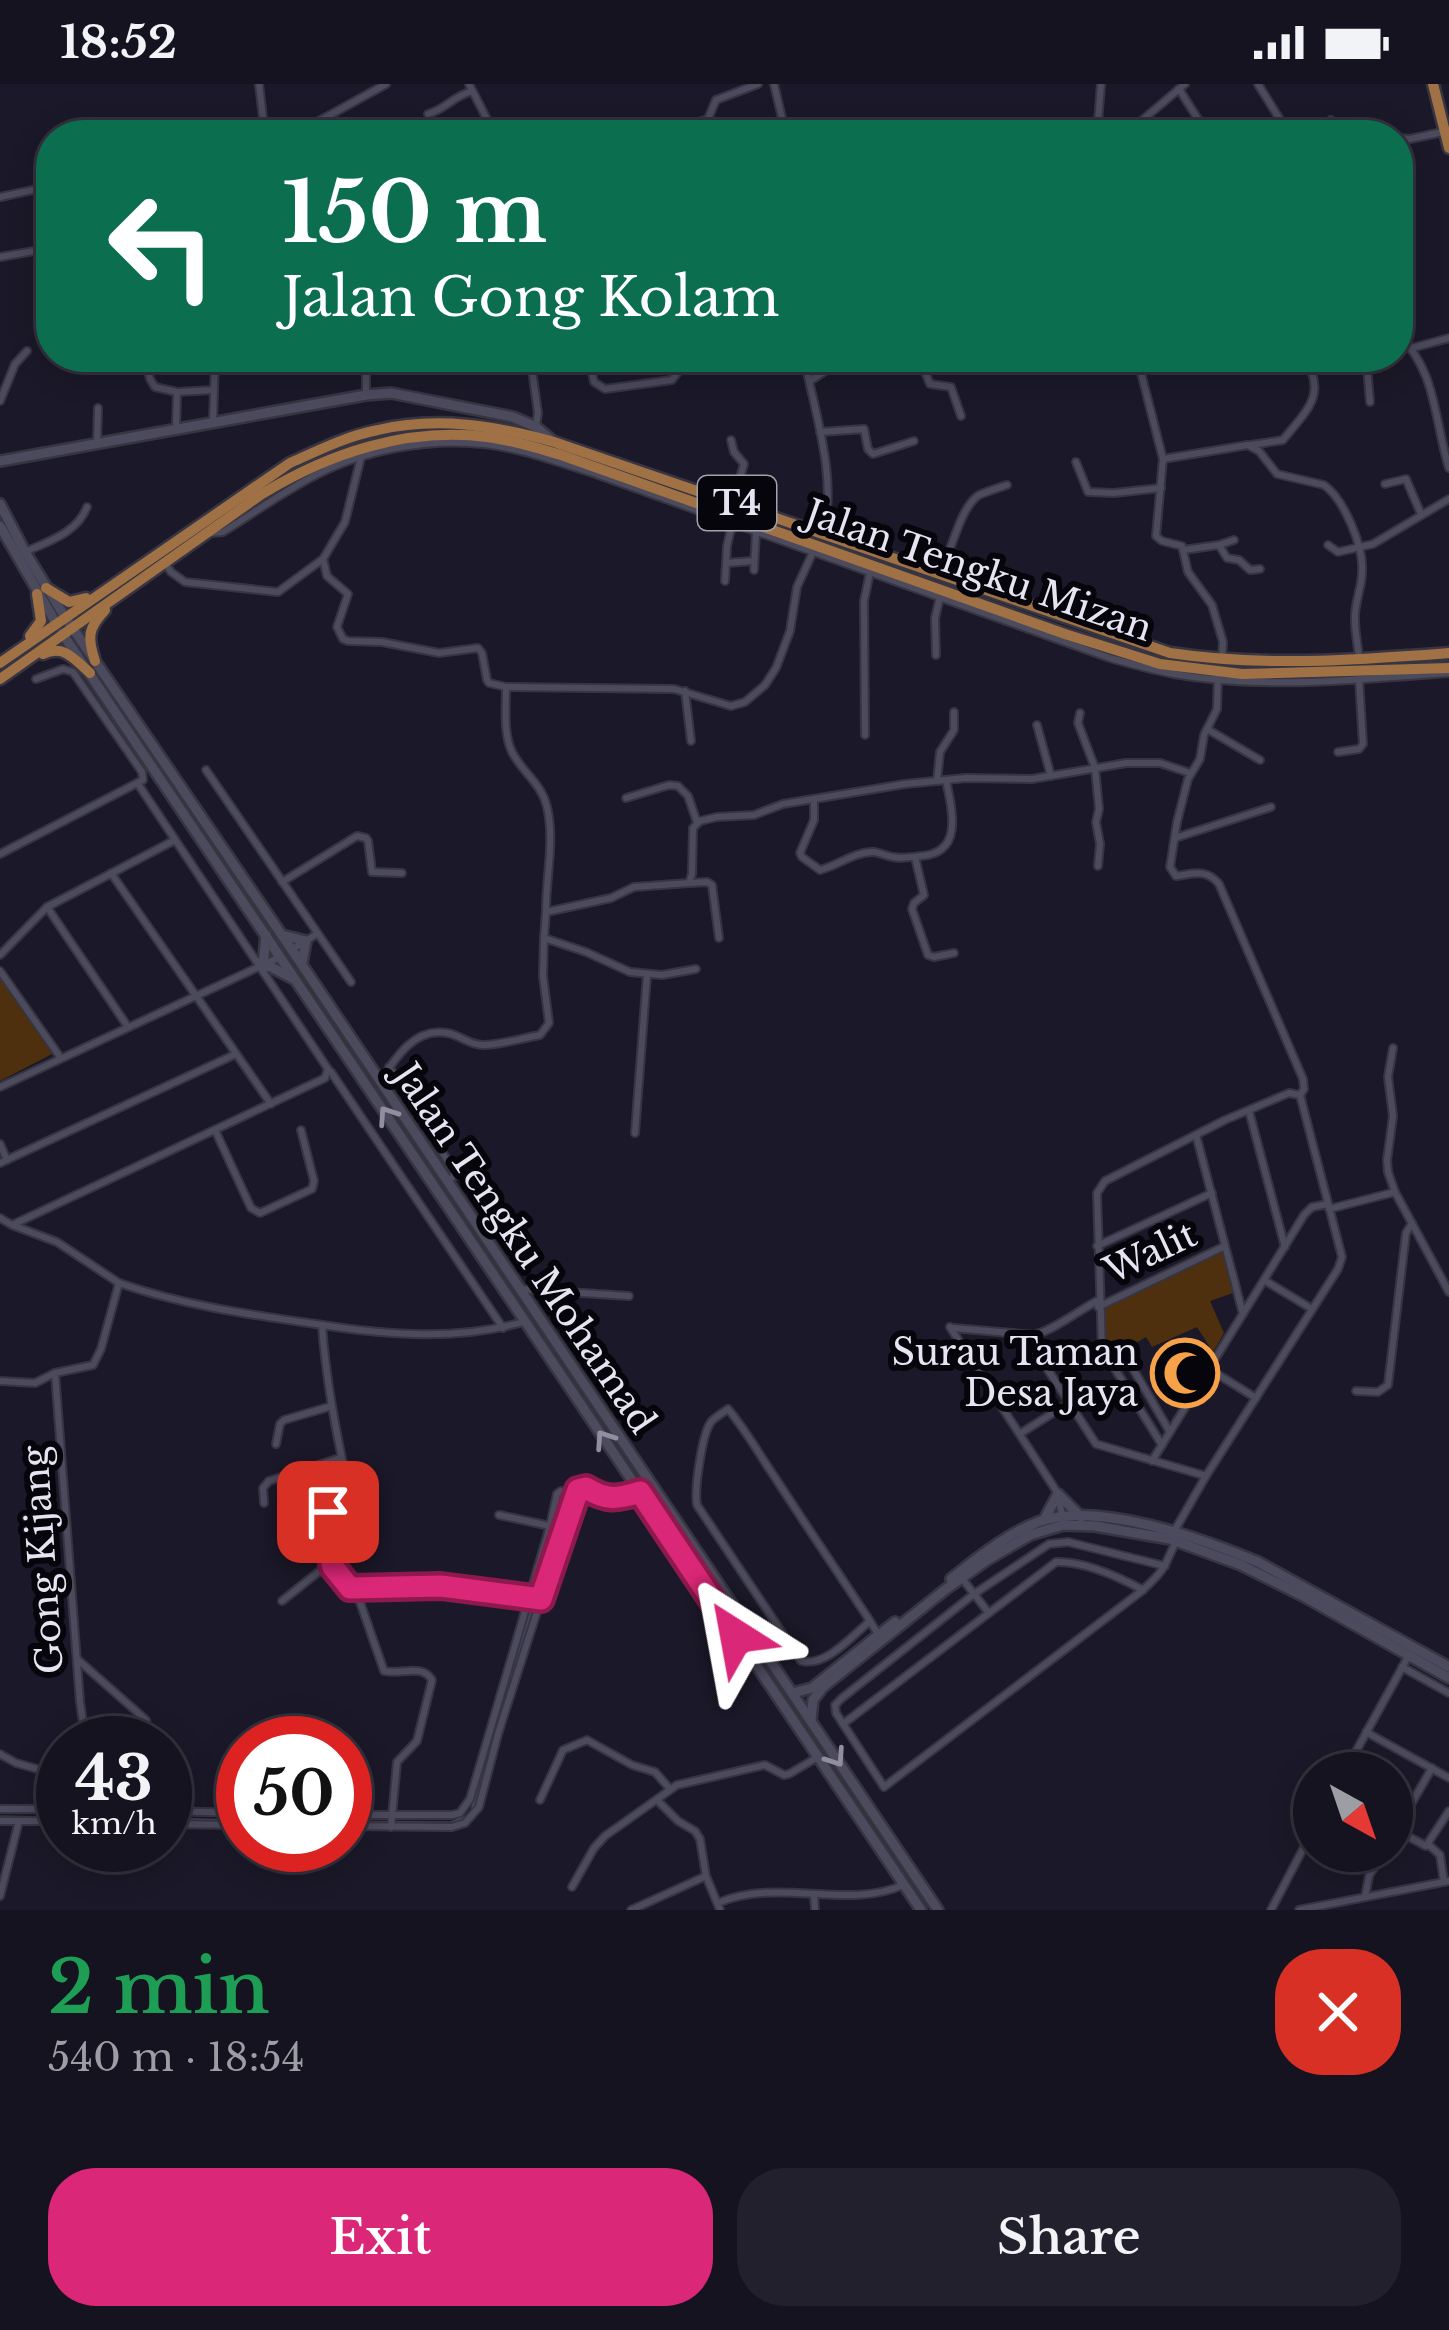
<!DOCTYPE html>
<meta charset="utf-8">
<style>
body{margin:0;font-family:"Libre Baskerville",serif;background:#21202c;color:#f1f3f6;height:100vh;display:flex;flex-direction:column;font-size:45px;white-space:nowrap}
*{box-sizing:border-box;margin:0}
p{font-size:39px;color:#9d9ea4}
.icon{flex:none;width:66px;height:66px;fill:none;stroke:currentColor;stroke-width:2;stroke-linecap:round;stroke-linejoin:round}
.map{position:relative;height:1826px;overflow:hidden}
.details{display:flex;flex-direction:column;background:#14131f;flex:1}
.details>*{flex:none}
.top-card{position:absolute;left:36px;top:36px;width:1377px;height:252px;border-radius:48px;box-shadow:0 6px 30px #0003,0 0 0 3px #33323d;background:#0b6e4f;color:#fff;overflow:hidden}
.needle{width:78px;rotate:140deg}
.fabs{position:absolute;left:1293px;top:1668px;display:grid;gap:24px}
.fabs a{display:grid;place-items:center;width:120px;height:120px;border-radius:50%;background:#14131f;box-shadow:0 6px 30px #0003,0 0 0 3px #33323d;font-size:60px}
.speed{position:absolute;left:36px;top:1632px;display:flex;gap:24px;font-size:60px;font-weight:700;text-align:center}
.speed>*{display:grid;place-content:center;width:156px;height:156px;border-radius:50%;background:#14131f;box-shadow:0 6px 30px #0003,0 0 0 3px #33323d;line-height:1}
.speed small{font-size:30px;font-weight:400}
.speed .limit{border:18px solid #d22;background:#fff;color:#111}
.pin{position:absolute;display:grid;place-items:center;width:102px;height:102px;color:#fff;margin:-51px;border-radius:24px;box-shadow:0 6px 18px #0006}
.me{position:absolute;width:132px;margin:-66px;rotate:326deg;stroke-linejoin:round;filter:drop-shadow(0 0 9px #0008)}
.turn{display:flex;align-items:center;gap:42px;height:252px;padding:0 48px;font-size:54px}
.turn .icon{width:156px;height:156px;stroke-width:2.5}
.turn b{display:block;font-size:84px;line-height:102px}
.round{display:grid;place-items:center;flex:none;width:126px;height:126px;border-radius:48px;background:#21202c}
.overview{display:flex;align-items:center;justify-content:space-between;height:204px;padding:0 48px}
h1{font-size:72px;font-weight:600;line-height:90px;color:#1e9e55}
.cta{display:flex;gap:24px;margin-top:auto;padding:24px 48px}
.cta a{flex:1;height:138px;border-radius:48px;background:#db2777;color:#fff;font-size:48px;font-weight:600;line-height:138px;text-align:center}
.cta a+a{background:#21202c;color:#f1f3f6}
.status{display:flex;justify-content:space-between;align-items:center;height:84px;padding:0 60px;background:#14131f;direction:ltr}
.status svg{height:33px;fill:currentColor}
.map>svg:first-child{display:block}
</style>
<div class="status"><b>18:52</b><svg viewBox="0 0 49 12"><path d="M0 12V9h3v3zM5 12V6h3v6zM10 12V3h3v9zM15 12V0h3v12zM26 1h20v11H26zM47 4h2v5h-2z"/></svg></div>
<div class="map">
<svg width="1449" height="1826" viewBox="0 0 1449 1826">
<rect width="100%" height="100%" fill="#1b1929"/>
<g fill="#4e2f0e">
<path d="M0,892l52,74v4l-52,27z"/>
<path d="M1222,1167l11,42 -23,8 14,32 -11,19 -16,-25 -45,20 -6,-10 -20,12 -6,-6 -11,8 -3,-4 -3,-39z"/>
</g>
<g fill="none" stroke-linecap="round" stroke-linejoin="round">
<g stroke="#4b4463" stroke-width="3">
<path d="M472,1726l97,-326"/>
<path d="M0,1733l63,1"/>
<path d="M165,1735l78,2"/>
<path d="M345,1738l106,1 15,-6"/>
</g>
<defs>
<g id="minor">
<path d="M259,0l6,51"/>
<path d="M469,0l26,51"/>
<path d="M774,0l12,51"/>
<path d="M1258,0l21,34 2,17"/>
<path d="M1179,5l29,46"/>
<path d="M428,30c20,-6 22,-16 44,-23"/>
<path d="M1331,36l12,15"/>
<path d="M741,40l4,9 5,2"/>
<path d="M645,48l28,-2 35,-11 8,-19 42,-16"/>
<path d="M1127,49l58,-49"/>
<path d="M267,51l34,-4 85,-47"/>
<path d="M764,51l21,-5"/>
<path d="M826,51l12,-5"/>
<path d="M1097,51l4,-51"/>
<path d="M1372,51h20"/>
<path d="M1398,54l12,1 37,-8"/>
<path d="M0,113l51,-11"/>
<path d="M0,173l51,-9"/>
<path d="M1398,251c39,35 36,86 51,133"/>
<path d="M1412,264l37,-10"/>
<path d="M145,273l5,22 5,8 22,5 -1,38"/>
<path d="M589,273l5,25 11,7 67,-9 6,-8 -2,-15"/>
<path d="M804,273c10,53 34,122 19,175"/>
<path d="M919,273l11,27 21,3 10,29"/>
<path d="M1137,273l26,102 -7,77 6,5 20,5 6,26 24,33 11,37 -1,15"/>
<path d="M810,297l21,-14 26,-10"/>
<path d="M177,308l35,-2"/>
<path d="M366,311v-38"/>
<path d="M0,317l15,-37 12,-13"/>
<path d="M1370,318l-3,-35 8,-10"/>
<path d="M213,339l2,-66"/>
<path d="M536,342l2,-13 -6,-43 17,-7 34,-6"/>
<path d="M820,348l44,-3 4,20 5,5 41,-13"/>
<path d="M731,356l3,12 10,12 -11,37"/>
<path d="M97,360l1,-36"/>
<path d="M1251,361l32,-5c24,-30 45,-46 21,-83"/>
<path d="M1163,375l85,-14 11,6 18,23 47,11c20,14 40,62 38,87 0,16 -8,31 -7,48 0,13 3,26 4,38"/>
<path d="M1076,378l12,30 26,1 47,-5"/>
<path d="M1385,400l21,-5 15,35"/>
<path d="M211,449l12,-1c29,-18 57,-38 87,-54 51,-28 117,-40 174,-34 37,4 73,18 109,29l517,185c21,6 43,12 64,16 90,16 185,5 275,-1"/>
<path d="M1219,461l8,13 12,2 11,10 10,-1"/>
<path d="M1328,461l10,7 35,-8 76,-45"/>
<path d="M1183,466l36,-5 15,-5"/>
<path d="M25,468c24,-11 52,-19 62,-45"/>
<path d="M323,475l4,17 21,18 -11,33 6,12 5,2 34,1 57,11 39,-5 4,5 5,27 2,3 17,4 168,2 57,17 14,-4 20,-17 11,-17 14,-37 7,-44 16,-35"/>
<path d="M165,479l6,9 14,10 93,10 45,-33 22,-37 16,-65"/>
<path d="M726,479l27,-2"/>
<path d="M754,486l2,-38"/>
<path d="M940,488c12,-21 20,-65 39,-77 9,-4 19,-7 28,-10"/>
<path d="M725,497l2,-35 5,-22"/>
<path d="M936,571l-1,-37 5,-21"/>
<path d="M506,603c0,20 -3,46 6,65 10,20 30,32 35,55 8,34 -1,69 -1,103"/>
<path d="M685,607l6,50"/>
<path d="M1080,629l-2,10 17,45 4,41 -3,13 4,22 -2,22"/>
<path d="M1037,641l14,51"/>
<path d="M1207,645l53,31"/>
<path d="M865,651l-1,-134 6,-29"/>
<path d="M1338,668l21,-3 4,-5 -4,-65"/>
<path d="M206,686l145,212"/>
<path d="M937,697l3,-29 14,-22v-18"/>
<path d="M626,714l43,-13 9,1 10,10 9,26"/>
<path d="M814,716v20l-14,33 2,4 18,13c17,-4 36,-19 54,-18 7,1 12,4 19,5 9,2 19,0 28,-1 43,-3 31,-46 25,-76"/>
<path d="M1175,754l96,-31"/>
<path d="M0,770l143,-74 -1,-8 -69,-100 -10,-3 -27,10"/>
<path d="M915,773l9,38 -10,8 -2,6 16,46 6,2 20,-4"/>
<path d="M111,789l160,231"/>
<path d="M282,798l75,-46 9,2 2,3 4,31 30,1"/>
<path d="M689,799l18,-1 5,3 7,53"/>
<path d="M47,823l81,120"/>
<path d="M291,866l26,-16"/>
<path d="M0,871l47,-48 128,-67"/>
<path d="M696,885l-34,6 -32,-3 -44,-20 -42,-14 2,-26 65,-14 23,-11 55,-4 3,-9 1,-46 7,-7 17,-4 37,-2 29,-11 122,-20 61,-6 66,1 94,-16h34l30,10"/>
<path d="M0,887l60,86"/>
<path d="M1393,964l-5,29 5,39 -6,44 1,12 7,20 54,100"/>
<path d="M389,983l65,104 -1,6 -5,4"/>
<path d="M331,988l172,256"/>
<path d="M381,996c15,-23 34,-53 66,-47 13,2 22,12 36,12 18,0 39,-7 57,-10l9,-12 -6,-47 1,-38"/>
<path d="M0,1003l280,-130"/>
<path d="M1249,1027l36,136"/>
<path d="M215,1046l36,78 9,5 52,-24 2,-8 -13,-51"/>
<path d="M635,1049l12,-158"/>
<path d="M1196,1051l47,179"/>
<path d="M0,1060l7,16"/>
<path d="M0,1079l236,-109"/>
<path d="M1329,1125l66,-17"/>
<path d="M0,1134l12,7 313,-147 3,-9 -190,-285"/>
<path d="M12,1141l45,17 62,41"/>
<path d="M1097,1162l115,-53"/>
<path d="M1264,1196l48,29"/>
<path d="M521,1205l108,7"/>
<path d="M1098,1223l127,-61"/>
<path d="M950,1243l107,165 6,27"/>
<path d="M953,1244l81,7c20,-5 44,-24 63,-34"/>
<path d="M1026,1252l70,108 110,32"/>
<path d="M1125,1271l45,77"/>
<path d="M1209,1285l47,29"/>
<path d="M55,1289l25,329 6,41"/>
<path d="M0,1297l35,2 20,-10 38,-8 8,-16 18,-66c66,23 134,32 203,42"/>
<path d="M1356,1307l22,1 10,-7 18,-152 6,-10"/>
<path d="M1021,1349l48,-30"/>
<path d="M276,1360l4,-20 4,-4 48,-14"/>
<path d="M1162,1361l-60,-97 -5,-155 8,-12 120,-61 64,-27 11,2"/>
<path d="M1152,1377l152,-246 8,-8 16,-3"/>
<path d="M264,1419l-1,-15 6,-7 71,-23"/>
<path d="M563,1444l-13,-2 7,-32 4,-3 12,4"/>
<path d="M1172,1451l34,-59 132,-207 4,-12 -42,-162 4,-6 -1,-10 -84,-195c-13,-16 -26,-10 -43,-8l-6,-9 7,-45 11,-43 12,-20 4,-24 13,-26 1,-33"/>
<path d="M1165,1482l-97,-24 -19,2 -75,50 -132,104 -7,7 1,8 48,74 259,-197c9,-9 18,-16 23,-27l11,-24"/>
<path d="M961,1493l27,35"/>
<path d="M353,1504l88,-2 100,13"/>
<path d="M282,1517l50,-40"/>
<path d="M870,1537c-19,16 -44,46 -69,40l-104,-156c-3,-15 5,-71 14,-83 2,-3 14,-11 17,-13 18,21 32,47 48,70 31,48 63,95 94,142l9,15"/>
<path d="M77,1575l69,61 3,23"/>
<path d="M1402,1583l47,26"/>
<path d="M843,1640l213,-162c28,-1 63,15 87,28"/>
<path d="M1366,1648l83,46"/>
<path d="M0,1670l16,9 47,13"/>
<path d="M1344,1689l64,-116"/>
<path d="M540,1716l23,-50 24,-10 45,25 23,7 15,17"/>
<path d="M657,1716l21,21 17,10 5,8 6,37 14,34"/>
<path d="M0,1725h63"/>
<path d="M165,1727l78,2"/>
<path d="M345,1731h107l8,-2 10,-14 80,-273 -51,-11"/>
<path d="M0,1737h63"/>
<path d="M165,1740l78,1"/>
<path d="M345,1742l107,1 13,-4 14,-16 19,-73 76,-238 7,-8c33,8 21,16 59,3"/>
<path d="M391,1743l6,-65 20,-21 15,-61c-10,-17 -31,-5 -48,-9l-24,-69 -27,-36 -10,-49 23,-15 4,-7c-13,-56 -24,-112 -28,-170 66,10 138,16 204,-4"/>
<path d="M1396,1746l30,16 23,-35"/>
<path d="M1392,1753l40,-69"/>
<path d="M1429,1761l11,10 4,27"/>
<path d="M572,1803l22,-39 11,-12 72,-51 88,-20 19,10 5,-1 29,-17"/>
<path d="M814,1811l1,15"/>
<path d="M0,1812l19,-75"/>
<path d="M1365,1813l4,-21 15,-25"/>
<path d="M718,1819c58,-26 130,7 185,-18"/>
<path d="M631,1826l75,-34"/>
<path d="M1271,1826l43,-82"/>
<path d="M1299,1826l150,-29"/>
</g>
<g id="tertiary">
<path d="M0,377l366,-66 25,-2 122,24 23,10 18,15"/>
<path d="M0,420l25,48 40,65"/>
<path d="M0,442l56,97"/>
<path d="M1045,1434l13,-24 23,23"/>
<path d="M951,1495c26,-21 56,-45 87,-57 58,-22 165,17 220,40l191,105"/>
<path d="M793,1609l19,-5 83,-66"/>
<path d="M811,1636l2,-20 10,-13 123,-98 41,-29 43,-25 33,-10 32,1 75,13 71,26 62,31 146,82"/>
</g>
<g id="secondary">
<path d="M65,533l227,333 646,960"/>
<path d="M62,549l859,1277"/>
<path d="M266,851l-2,22 -4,9 11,1 21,11"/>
<path d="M286,852l20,5 -4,22"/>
</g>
<g id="trunk">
<path d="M1433,0l16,64"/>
<path d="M46,504l23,14 17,-4"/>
<path d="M30,552l11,-15 -4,-27"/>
<path d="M43,570c21,-10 31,5 47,19"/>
<path d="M95,577c-8,-24 -7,-33 10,-51"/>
<path d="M0,579l290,-200c29,-13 57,-27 88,-33 60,-14 118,-4 176,12l616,211c93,14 185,7 279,0"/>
<path d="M0,595l262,-185c67,-41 145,-67 225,-57 25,3 50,11 74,18l504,179 95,30 82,10 207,-6"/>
</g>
</defs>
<use href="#minor" stroke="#373542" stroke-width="10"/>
<use href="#tertiary" stroke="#373542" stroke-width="14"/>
<use href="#secondary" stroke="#373542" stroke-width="14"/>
<use href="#trunk" stroke="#373542" stroke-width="15"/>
<use href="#minor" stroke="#4c4a5d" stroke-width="6"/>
<use href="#tertiary" stroke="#4c4a5d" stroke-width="9"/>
<use href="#secondary" stroke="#4c4a5d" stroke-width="9"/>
<use href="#trunk" stroke="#a17146" stroke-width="10"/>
</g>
<defs><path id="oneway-chevron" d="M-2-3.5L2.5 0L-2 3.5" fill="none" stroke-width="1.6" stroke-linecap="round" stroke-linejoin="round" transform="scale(3)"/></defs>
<g stroke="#918f9f">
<use href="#oneway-chevron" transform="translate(387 1031) rotate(-124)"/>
<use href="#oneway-chevron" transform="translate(604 1355) rotate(-124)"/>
<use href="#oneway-chevron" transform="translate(836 1674) rotate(56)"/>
</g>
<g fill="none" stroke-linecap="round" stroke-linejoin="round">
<defs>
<path id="route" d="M328,1428l-6,9 11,46 17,21 91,-2 100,13 37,-109 8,-2c21,13 31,11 54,4l96,144"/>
</defs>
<use href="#route" stroke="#8e194d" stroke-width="30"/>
<use href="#route" stroke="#db2777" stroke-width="21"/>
</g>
<defs>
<symbol id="mosque-ring" viewBox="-11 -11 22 22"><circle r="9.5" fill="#06050c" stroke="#f7a149" stroke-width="1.5"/><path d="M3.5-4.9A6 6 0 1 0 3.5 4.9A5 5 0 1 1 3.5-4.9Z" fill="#f7a149"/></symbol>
</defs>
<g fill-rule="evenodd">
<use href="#mosque-ring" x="1147" y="1251" width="76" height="76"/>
</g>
<g text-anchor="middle" stroke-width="12" stroke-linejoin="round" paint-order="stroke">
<rect fill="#06050c" stroke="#a2a1ac" stroke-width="3" x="698" y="392" width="78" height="54" rx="9"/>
<g font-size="33" font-weight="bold" fill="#e5e4f0">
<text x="737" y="431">T4</text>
</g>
<g font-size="36" fill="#e5e4f0" stroke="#06050c">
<text transform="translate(979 486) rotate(19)" y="13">Jalan Tengku Mizan</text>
<text transform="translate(525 1164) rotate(56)" y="13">Jalan Tengku Mohamad</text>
<text transform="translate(1150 1168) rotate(-25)" y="13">Walit</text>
<text transform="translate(42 1476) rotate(-94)" y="13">Gong Kijang</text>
</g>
<g font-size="36" fill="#e5e4f0" stroke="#06050c" text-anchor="end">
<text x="1138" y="1281">Surau Taman<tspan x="1138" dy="41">Desa Jaya</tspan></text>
</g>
</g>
</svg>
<div class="fabs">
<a><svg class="needle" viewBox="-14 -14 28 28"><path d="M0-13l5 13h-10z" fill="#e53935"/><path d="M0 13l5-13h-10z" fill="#9d9ea4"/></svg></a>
</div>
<div class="speed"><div>43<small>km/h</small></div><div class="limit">50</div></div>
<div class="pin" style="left:328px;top:1428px;background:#d93025"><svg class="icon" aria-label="arrive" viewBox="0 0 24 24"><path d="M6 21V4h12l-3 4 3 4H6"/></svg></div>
<svg class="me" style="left:736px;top:1552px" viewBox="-20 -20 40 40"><path d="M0-17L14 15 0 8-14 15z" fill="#db2777" stroke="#fff" stroke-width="4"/></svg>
<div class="top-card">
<div class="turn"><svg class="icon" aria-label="left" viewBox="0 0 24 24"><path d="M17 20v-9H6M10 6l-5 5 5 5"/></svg><div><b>150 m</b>Jalan Gong Kolam</div></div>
</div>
</div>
<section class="details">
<div class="overview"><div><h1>2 min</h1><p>540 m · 18:54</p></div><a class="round" style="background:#d93025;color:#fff"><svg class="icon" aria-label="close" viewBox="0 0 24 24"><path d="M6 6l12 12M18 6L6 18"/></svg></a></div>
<div class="cta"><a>Exit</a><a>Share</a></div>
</section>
